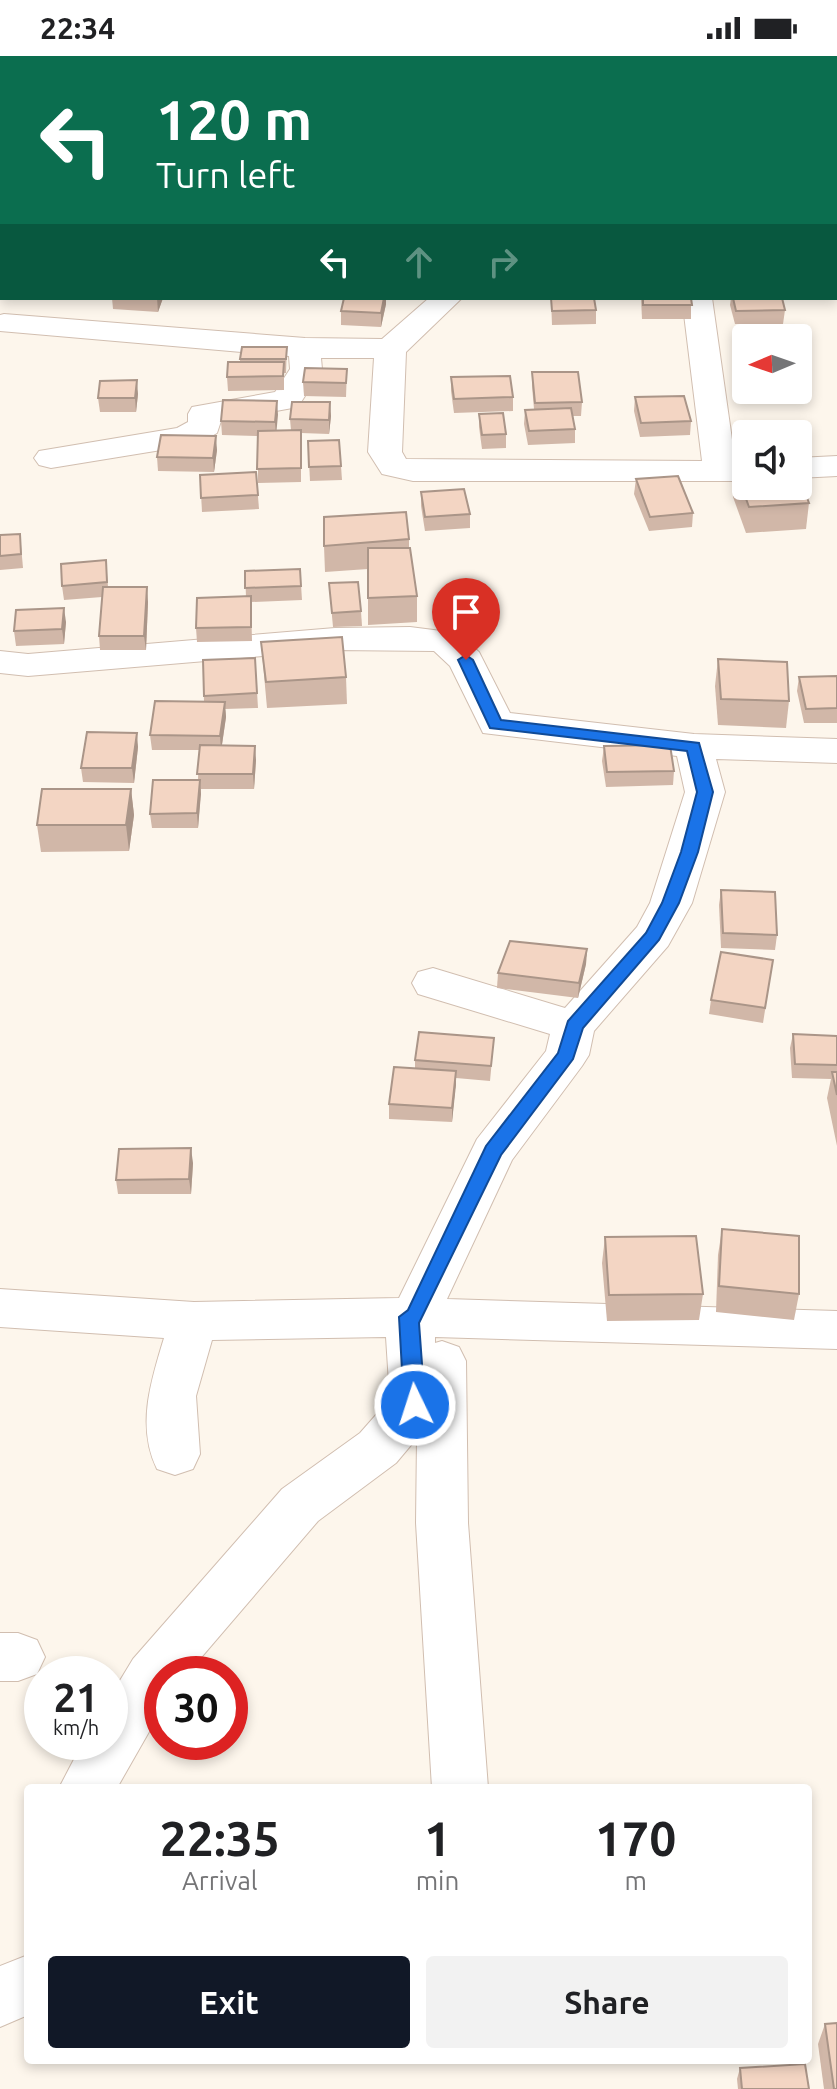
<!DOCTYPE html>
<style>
body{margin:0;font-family:Ubuntu,sans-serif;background:#f2f2f2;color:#202124;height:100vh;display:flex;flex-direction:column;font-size:30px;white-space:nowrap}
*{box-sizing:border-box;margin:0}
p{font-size:26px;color:#757577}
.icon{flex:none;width:44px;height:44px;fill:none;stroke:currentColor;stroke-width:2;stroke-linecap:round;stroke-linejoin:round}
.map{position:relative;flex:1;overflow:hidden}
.drawer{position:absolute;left:24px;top:1728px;width:788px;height:280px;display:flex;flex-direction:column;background:#fff;border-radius:8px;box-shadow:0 4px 12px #0003}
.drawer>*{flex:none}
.hud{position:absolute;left:0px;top:0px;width:838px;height:244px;box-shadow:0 4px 12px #0003;background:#0b6e4f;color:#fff;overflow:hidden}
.needle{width:52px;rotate:268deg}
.fabs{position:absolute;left:732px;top:268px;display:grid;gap:16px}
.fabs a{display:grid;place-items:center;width:80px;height:80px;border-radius:8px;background:#fff;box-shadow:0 4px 12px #0003;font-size:40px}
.speed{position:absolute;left:24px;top:1600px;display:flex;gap:16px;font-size:40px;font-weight:700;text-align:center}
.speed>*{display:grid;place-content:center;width:104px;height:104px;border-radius:50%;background:#fff;box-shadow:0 4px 12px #0003;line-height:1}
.speed small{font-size:20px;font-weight:400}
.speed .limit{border:12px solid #d22;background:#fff;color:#111}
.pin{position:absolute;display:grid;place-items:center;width:68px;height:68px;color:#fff;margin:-82px -34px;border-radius:50% 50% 50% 0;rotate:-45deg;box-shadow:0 0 8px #0007}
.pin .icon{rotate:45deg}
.me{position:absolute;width:88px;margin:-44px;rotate:356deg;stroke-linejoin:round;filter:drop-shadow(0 0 6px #0008)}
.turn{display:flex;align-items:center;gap:28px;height:168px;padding:0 24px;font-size:36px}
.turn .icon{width:104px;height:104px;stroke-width:2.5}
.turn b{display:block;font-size:56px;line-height:68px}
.lanes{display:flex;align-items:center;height:76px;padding:0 24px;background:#0003;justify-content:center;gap:40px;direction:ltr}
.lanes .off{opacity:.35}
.eta{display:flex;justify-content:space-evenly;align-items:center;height:136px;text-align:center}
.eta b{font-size:48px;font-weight:700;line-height:56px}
.cta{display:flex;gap:16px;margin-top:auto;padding:16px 24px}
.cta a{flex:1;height:92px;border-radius:8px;background:#111827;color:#fff;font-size:32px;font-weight:700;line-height:92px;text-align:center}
.cta a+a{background:#f2f2f2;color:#202124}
.status{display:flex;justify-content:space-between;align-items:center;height:56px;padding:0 40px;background:#fff;direction:ltr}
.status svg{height:22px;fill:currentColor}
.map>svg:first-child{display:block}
</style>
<div class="status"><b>22:34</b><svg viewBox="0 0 49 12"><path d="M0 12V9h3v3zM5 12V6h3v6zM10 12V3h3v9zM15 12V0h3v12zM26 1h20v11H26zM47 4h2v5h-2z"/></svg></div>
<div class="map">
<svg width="837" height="2033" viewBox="0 0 837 2033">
<rect width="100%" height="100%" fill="#fdf6ec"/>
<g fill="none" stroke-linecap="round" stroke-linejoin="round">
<defs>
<g id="minor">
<path d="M0,0l12,2h-10l-2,17z"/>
<rect x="171" y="0" width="26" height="2"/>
<rect x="0" y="208" width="2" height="18"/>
<path d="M429,242h33l-56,54 -4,100 4,7 296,2 -20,-163h30l23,163h11v20h-333l-31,-7 -14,-22 6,-94h-53l1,11 -24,38 -77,14 -4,12 -19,11 -147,24 -12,-3 -5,-7 5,-7 138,-23 11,-6v-8l4,-7 83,-15 15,-23 -1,-13 -289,-25v-16l4,-1 301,24 77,1z"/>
<path d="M837,400v20l-39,2v-20z"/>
<path d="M410,571l47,6 22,19 31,61 184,21 143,5v24l-121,-4 9,33 -33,111 -24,43 -74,85 -5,24 -7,11 -70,94 -65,139 390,12v38l-402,-12v6l7,-2 17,6 7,14 2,162 20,265h-56l-16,-265 1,-85 -21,25 -78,58 -131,153h-25v35l-45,79h-58l24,-46h27v-45l23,-38 149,-170 78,-56 30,-34 -4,-62 -174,3 -16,56 4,58 -7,15 -18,6 -18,-6c-21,-43 -6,-88 7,-131l-164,-11v-38l194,13 205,-4 78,-159 69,-88 4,-17 -132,-40 -6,-11 6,-11 15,-4 132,40 72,-81 13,-24 35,-111 -8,-36 -194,-23 -33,-67 -16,-15 -99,-1 -307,26 -28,-3v-22l28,3 307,-26z"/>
<path d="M0,1577h18l19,7 8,17 -8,17 -19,7h-18z"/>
<path d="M28,1899v60l-28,12v-61z"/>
</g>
</defs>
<use href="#minor" stroke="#d1beb0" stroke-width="2"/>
<use href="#minor" fill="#fff" fill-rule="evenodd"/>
</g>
<g fill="#d1b7a8">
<rect x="0" y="38" width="2" height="28"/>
<rect x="0" y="73" width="2" height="46"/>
<path d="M112,242h51l-5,14 -45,-3z"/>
<path d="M344,242h42v6l-5,23 -40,-2v-14z"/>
<path d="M551,242l45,12v14l-44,1z"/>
<path d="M641,242h50v21h-49z"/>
<path d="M731,242h51l3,12 -2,14h-48l-5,-19z"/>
<path d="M741,279l5,3v27h-2l-4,-16z"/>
<path d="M287,291l-1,26h-2v17l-56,1 -1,-14 13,-15v-3z"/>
<path d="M347,313l-1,28 -42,-1 -1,-14z"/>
<path d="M532,316l50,30 -1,14h-8l2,13v14l-47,2 -4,-21 1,-14 9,-1 -2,-23z"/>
<path d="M451,321l62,20v14l-59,2 -3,-22z"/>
<path d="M138,338l-2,18h-36l-2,-14z"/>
<path d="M635,341l56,24 -1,14 -50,2 -6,-26z"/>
<path d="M277,345l-1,29h15l-1,-11 41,-3 -2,18 -28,-1v49l-43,1v-47l-36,-1 -1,-14z"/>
<path d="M479,358l27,20v14l-24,1 -3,-22z"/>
<path d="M308,385l33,25 1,14 -32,1z"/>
<path d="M217,394l-3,22 -56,-1 -1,-14z"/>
<path d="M736,415l73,32 -3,26 -60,4 -13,-36z"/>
<path d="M256,416l3,37 -57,3 -2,-37z"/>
<path d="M636,423l57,34 -1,14 -43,4 -15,-37z"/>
<path d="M421,436l49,22v14l-45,3 -4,-25z"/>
<path d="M20,478l3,34 -23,2v-35z"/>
<path d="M409,483v9l8,48v26l-49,3v-56l-43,3 -1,-26z"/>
<path d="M106,504l2,27 40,15 -2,48h-46l-1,-14 3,-39 -38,3 -2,-14z"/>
<path d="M300,513l2,31 -51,2 1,39 -55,1 -1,-14 50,-31 -1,-26z"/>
<path d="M329,527l32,28 1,15 -29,1z"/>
<path d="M66,566l-2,22 -48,2 -2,-15z"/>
<path d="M261,586l85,35 1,27 -80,4z"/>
<path d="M255,602l3,50 -33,1 1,8 -4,28 34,15 -2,29h-53l-3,39h-46l-2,-14 48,-34 1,-30h-47l-2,-15 54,-33 -1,-42z"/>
<path d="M718,603l71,42 -3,27 -68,-3 -3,-39z"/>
<path d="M837,620v47h-33l-7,-32 2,-14z"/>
<path d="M604,690l70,25 -1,14 -67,2 -4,-26z"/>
<path d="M138,691l-4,36 -51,-1 -2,-14z"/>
<path d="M131,733l3,26 -5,36 -88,1 -4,-27z"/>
<path d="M721,834l56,45 -2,15 -54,-2 -2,-43z"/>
<path d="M587,893l-1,15 -8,34 -81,-10 1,-15z"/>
<path d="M773,904l-10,63 -54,-9 2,-14z"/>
<path d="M793,978l44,2v110l-10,-48 4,-19 -39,-1 -2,-30z"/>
<path d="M494,982l-4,43 -34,-3 -4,44 -63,-3v-15l26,-36v-8z"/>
<path d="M193,1107l-2,31h-73l-2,-14z"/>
<path d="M722,1173l77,65 -5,26 -78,-8 2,-57z"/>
<path d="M605,1181l98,57 -4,26 -92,1 -5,-58z"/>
<path d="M825,1968l12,65h-13l-6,-45z"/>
<path d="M740,2012l69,21h-71l-1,-10z"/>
</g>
<g fill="#aa9588">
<path d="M157,242h6l-5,14z"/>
<path d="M384,242h2v6l-5,23v-14z"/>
<path d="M137,324l1,14 -2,18 -1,-14z"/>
<path d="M277,345l1,14 -2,21 -1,-14z"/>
<path d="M330,346l1,14 -2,18v-14z"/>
<path d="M216,380l1,14 -3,22 -1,-14z"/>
<path d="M147,531l1,15 -2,48 -2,-14z"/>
<path d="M64,552l2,14 -2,22 -2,-15z"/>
<path d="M225,646l1,15 -5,34 -1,-15z"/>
<path d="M137,677l1,14 -4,36 -2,-15z"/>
<path d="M255,690l1,14 -2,29 -1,-15z"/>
<path d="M200,724l1,14 -3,34 -1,-15z"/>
<path d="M131,733l3,26 -5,36 -3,-26z"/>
<path d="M587,893l-1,15 -8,34 1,-15z"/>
<path d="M456,1015v14l-4,37v-14z"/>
<path d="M191,1092l2,15 -2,31 -2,-15z"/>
</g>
<g fill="#f3d5c3" stroke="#aa9588" stroke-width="2">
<rect x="25" y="0" width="61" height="2"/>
<path d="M229,0h24l-1,2h-23z"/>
<path d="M298,0h38l-1,2h-38z"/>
<rect x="0" y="38" width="2" height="15"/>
<rect x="0" y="73" width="2" height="33"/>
<path d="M344,242h40l-3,15 -40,-2z"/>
<path d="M551,242h43l2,12 -44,1z"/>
<path d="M643,242h48l1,7h-49z"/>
<path d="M733,242h49l3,12 -49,1z"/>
<path d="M784,278l1,4h-39v13l-5,-16z"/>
<path d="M242,291h45l-1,12h-46z"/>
<path d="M228,306h56l-1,14 -56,1z"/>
<path d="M305,312l42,1 -1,14 -43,-1z"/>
<path d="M532,316h46l4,30 -47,1z"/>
<path d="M510,320l3,21 -59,2 -3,-22z"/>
<path d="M137,324l-2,18h-37l2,-17z"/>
<path d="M684,340l7,25 -50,2 -6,-26z"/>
<path d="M223,344l54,1 -2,21 -54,-1z"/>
<path d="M292,346h38l-1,18 -39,-1z"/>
<path d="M571,352l4,21 -46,2 -4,-21z"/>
<path d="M503,357l3,21 -24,1 -3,-21z"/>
<path d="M301,374v38l-44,1 1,-38z"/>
<path d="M161,379l55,1 -3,22 -56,-1z"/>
<path d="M339,384l2,26 -32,1 -1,-26z"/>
<path d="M746,414v16h52v-12l11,29 -60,4 -13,-36z"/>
<path d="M256,416l2,23 -57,3 -1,-23z"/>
<path d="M678,420l15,37 -43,4 -14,-38z"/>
<path d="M464,433l6,25 -45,3 -4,-25z"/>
<path d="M406,456l3,27 -85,7v-29z"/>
<path d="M20,478l1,20 -21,2v-21z"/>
<path d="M368,492h42l7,48 -49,2z"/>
<path d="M106,504l1,22 -45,4 -1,-22z"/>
<path d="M300,513l1,17 -56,2v-17z"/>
<path d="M358,526l3,29 -29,2 -3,-30z"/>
<path d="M103,531h44l-3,49h-45z"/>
<path d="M251,540v31l-55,1 1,-30z"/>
<path d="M64,552l-2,21 -48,2 2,-21z"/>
<path d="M342,581l4,40 -80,5 -5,-40z"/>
<path d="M255,602l2,35 -53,3 -1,-36z"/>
<path d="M718,603l69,3 2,39 -68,-2z"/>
<path d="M837,620v32l-31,1 -7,-32z"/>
<path d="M155,645l70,1 -5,34 -70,-1z"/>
<path d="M87,676l50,1 -5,35h-51z"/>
<path d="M200,689l55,1 -2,28h-56z"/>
<path d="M670,689l4,26 -67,1 -3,-26z"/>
<path d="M153,724h47l-3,33 -47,1z"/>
<path d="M42,733h89l-5,36h-89z"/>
<path d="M721,834l54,2 2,43 -54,-2z"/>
<path d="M510,885l77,8 -8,34 -81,-10z"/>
<path d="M721,896l52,8 -8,48 -54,-8z"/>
<path d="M419,976l75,6 -3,28 -76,-6z"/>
<path d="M793,978l44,2v29l-42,-1z"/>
<path d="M394,1011l62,4 -4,37 -63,-4z"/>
<path d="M832,1016h5v23z"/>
<path d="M191,1092l-2,31 -73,1 3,-31z"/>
<path d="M722,1173l77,7v58l-80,-8z"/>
<path d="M696,1180l7,58 -94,1 -4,-58z"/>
<path d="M837,1967v66h-3l-9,-65z"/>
<path d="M805,2008l4,25h-67l-2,-21z"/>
</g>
<path fill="#1a73e8" stroke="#114b97" stroke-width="2" d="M466,599l7,5 28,60 198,23 14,49 -15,60 -19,51 -20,37 -76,88 -10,31 -72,96 -82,168 6,82 -3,6 -7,2 -8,-2 -3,-6 -5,-88 9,-7 78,-164 72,-93 10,-32 78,-88 16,-30 19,-51 16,-60 -10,-41 -197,-23 -32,-68z"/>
</svg>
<div class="fabs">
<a><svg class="needle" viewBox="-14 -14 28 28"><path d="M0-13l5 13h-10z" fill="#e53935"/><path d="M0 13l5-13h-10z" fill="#757577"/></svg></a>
<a><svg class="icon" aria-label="sound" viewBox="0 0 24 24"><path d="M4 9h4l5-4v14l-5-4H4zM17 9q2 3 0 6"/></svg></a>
</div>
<div class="speed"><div>21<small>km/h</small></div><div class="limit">30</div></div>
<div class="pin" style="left:466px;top:604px;background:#d93025"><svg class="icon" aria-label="arrive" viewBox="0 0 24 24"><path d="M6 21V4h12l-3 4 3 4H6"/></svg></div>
<svg class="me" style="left:415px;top:1349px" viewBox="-20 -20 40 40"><circle r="17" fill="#1a73e8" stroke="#fff" stroke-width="3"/><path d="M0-11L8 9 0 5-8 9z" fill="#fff"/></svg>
<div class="hud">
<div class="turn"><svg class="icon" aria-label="left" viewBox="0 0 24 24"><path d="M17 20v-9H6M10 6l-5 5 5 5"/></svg><div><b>120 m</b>Turn left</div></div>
<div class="lanes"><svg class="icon" aria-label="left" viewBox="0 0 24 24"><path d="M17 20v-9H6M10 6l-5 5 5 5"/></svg><svg class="icon off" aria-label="ahead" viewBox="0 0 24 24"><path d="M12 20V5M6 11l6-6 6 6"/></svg><svg class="icon off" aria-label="right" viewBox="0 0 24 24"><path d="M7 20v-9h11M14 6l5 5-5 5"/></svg></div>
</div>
<section class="drawer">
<div class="eta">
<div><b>22:35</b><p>Arrival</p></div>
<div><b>1</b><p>min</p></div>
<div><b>170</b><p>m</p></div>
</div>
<div class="cta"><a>Exit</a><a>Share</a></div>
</section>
</div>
